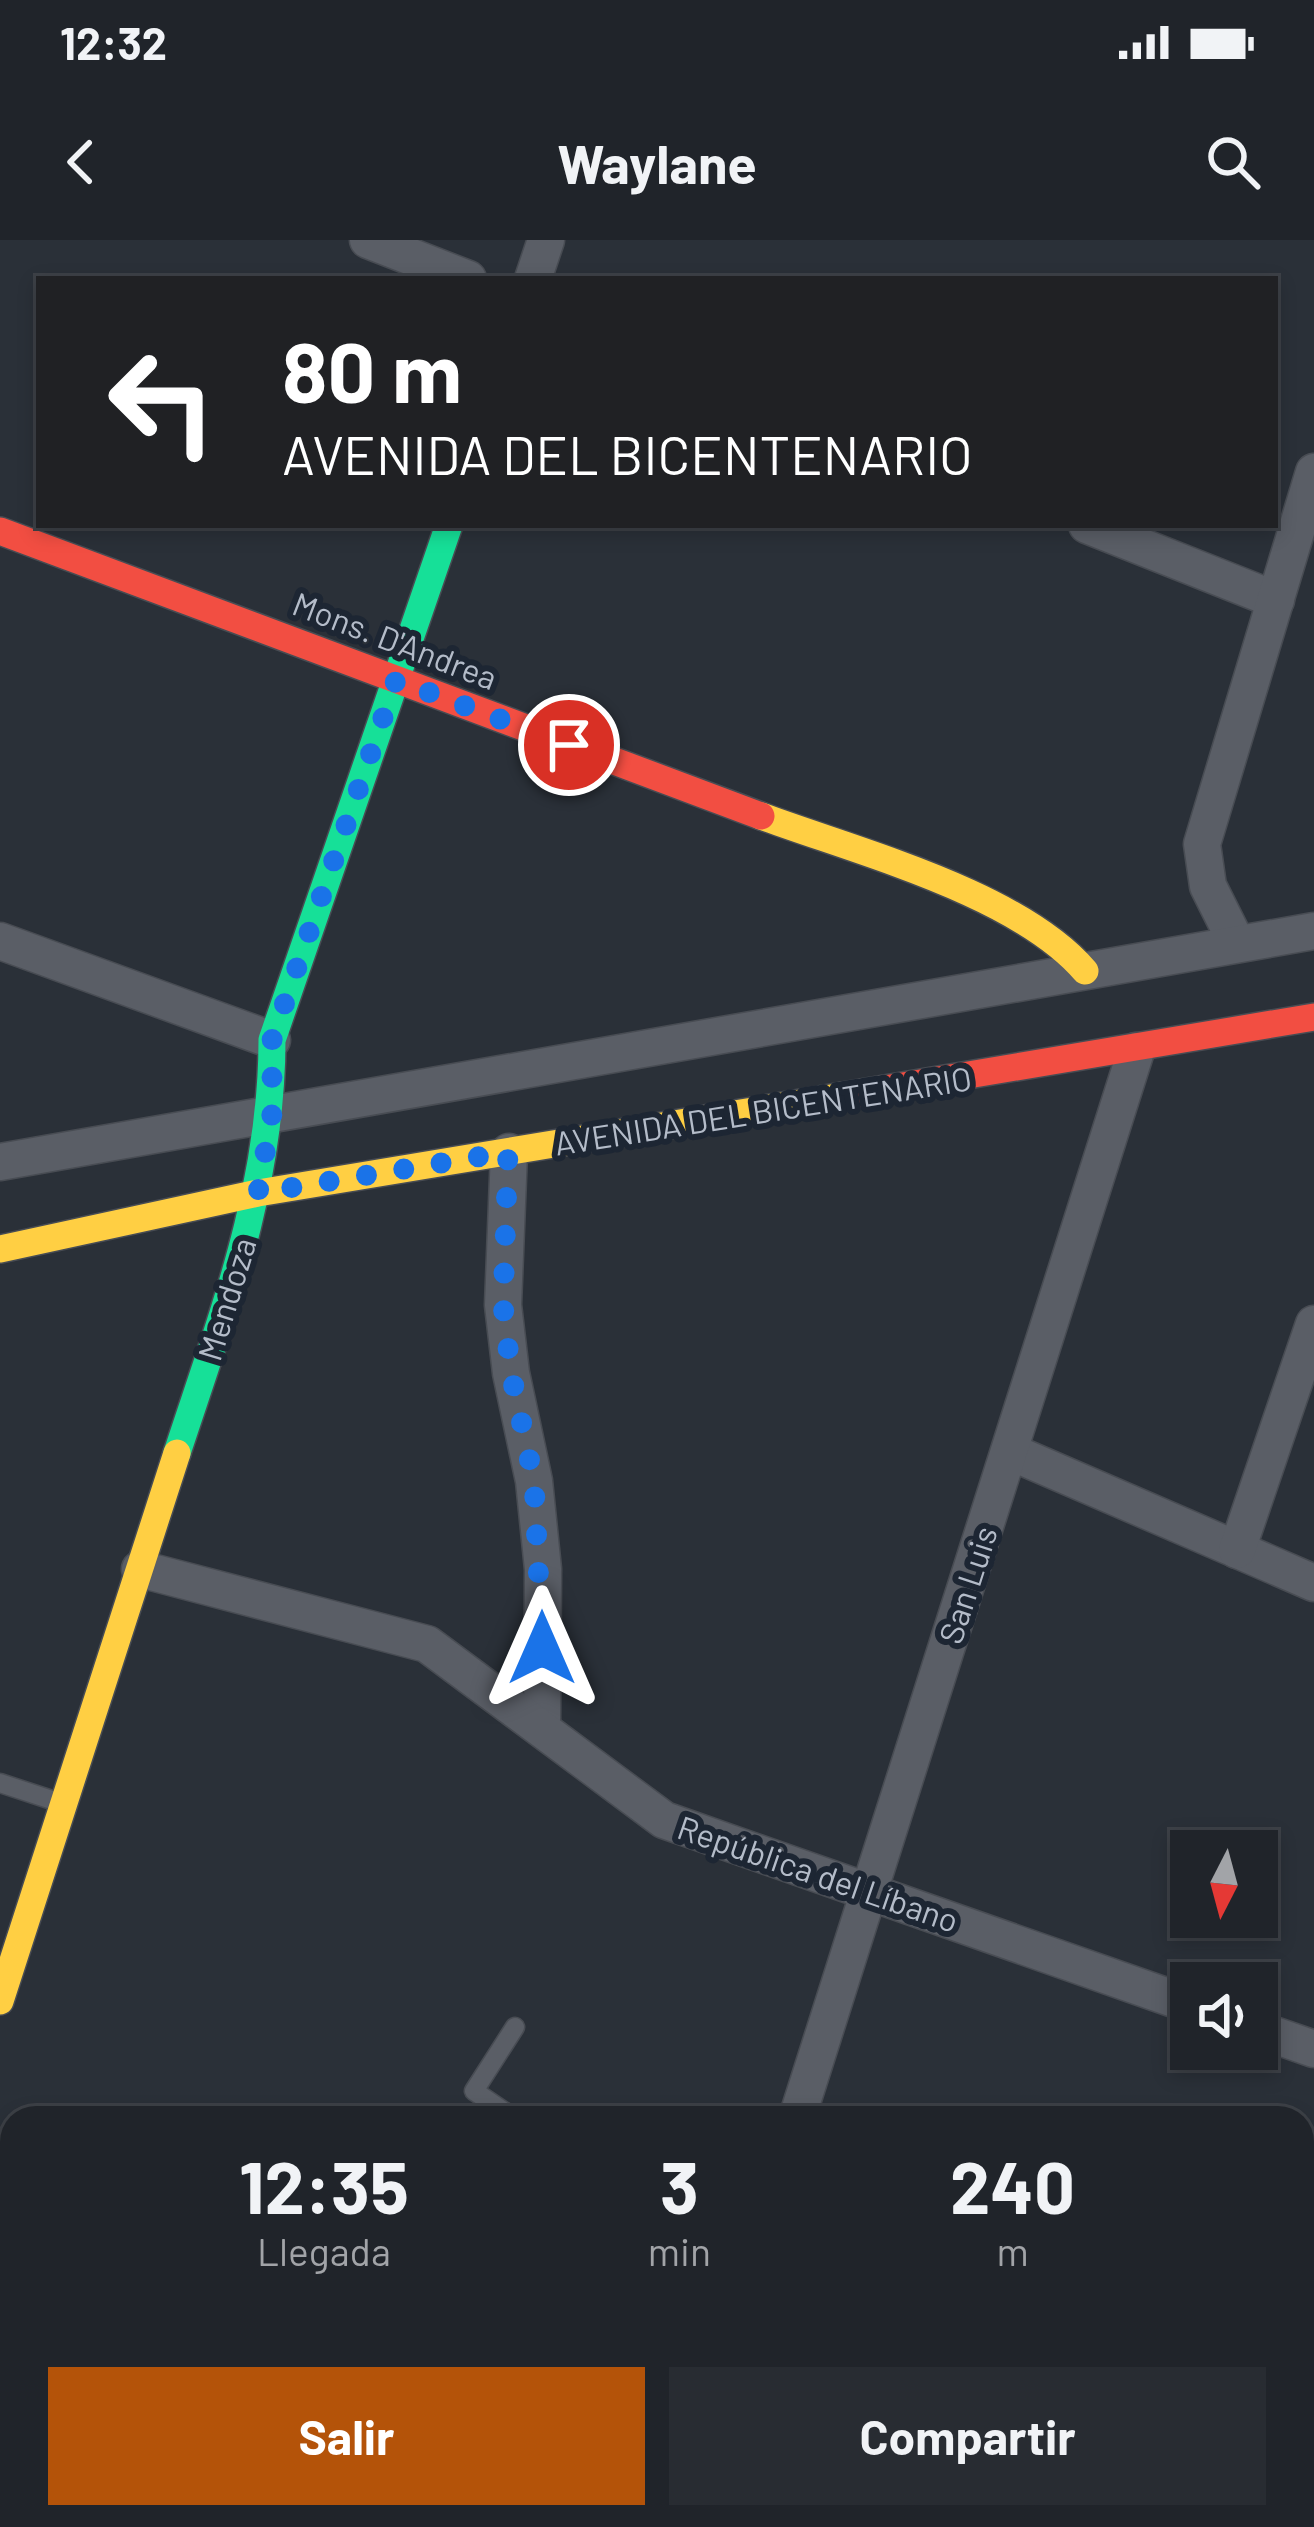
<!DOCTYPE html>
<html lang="es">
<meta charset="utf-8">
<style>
body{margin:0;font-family:Barlow,sans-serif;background:#282c32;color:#f1f3f6;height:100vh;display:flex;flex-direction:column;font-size:45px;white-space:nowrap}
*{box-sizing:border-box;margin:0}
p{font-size:39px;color:#a2a4a8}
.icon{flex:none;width:66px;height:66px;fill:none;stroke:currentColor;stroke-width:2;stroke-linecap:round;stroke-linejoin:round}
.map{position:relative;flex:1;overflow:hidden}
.details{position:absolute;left:0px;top:1866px;width:1314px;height:423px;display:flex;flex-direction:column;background:#20242a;border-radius:36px 36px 0 0;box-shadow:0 6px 18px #0003,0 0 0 3px #3d4147}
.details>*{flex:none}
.top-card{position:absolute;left:36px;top:36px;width:1242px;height:252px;border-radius:0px;box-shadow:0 6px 18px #0003,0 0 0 3px #3d4147;background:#202124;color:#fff;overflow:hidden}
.needle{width:78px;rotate:186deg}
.fabs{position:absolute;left:1170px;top:1590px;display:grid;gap:24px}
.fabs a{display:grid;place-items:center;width:108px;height:108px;border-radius:0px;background:#20242a;box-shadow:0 6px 18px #0003,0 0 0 3px #3d4147;font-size:60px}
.pin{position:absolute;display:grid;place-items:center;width:102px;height:102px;color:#fff;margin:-51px;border:6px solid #fff;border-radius:50%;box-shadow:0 3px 12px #0007}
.me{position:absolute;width:132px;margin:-66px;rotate:0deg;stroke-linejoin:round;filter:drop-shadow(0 0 9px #0008)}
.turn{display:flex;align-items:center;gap:42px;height:252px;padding:0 48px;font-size:54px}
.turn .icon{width:156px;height:156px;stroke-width:2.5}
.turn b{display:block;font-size:84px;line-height:102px}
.eta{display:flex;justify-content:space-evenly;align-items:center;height:204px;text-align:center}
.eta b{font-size:72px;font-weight:700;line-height:84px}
.primary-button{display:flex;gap:24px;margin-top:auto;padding:24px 48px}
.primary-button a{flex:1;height:138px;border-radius:0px;background:#b45309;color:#fff;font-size:48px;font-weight:700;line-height:138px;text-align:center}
.primary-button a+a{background:#282c32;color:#f1f3f6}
.status{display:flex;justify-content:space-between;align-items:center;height:84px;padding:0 60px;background:#20242a;direction:ltr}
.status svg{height:33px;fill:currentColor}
header{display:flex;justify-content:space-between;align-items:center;height:156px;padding:0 48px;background:#20242a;font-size:54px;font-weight:700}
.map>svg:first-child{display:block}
</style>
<div class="status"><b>12:32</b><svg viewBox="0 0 49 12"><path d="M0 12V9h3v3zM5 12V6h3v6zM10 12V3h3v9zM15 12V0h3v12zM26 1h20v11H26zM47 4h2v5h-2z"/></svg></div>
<header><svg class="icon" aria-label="back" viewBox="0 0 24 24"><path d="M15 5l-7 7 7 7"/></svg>Waylane<svg class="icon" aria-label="search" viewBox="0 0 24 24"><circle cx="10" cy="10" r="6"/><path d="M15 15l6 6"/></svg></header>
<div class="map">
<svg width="1314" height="2287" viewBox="0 0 1314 2287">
<rect width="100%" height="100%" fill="#2a3038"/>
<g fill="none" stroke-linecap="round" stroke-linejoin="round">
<defs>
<g id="lane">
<path d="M0,1543l58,19"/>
<path d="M514,1878l-40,-27 41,-64"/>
<path d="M984,2277l8,10"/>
<path d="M1024,2287l5,-10"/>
</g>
<g id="street">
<path d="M368,0l100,39"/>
<path d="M533,39l13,-39"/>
<path d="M1087,285l189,75"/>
<path d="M0,701l272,99"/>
<path d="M1237,704l-29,-58 -6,-42 112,-372"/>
<path d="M509,912l-6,153 8,68 23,108 9,88 -1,159"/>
<path d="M0,922l1314,-231"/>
<path d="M1011,1212l303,131"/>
<path d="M1237,1310l77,-226"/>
<path d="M140,1329l287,75 237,176 527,185"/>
<path d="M1257,1789l57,20"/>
<path d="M797,1878l339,-1067"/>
<path d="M0,2219l12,4"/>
<path d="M166,2277l28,10"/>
<path d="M663,2287l4,-10"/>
</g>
<path id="fast" d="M177,1213c45,-137 95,-266 95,-413l177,-515"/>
<g id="slow">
<path d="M761,576c97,36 257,77 324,155"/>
<path d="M0,1009l258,-56 585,-97"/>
<path d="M0,1761l177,-548"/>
</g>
<g id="jam">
<path d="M0,291l761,285"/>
<path d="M843,856l471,-79"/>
</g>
</defs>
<use href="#lane" stroke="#484c53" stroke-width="21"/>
<use href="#street" stroke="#484c53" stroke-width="39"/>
<use href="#fast" stroke="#484c53" stroke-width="30"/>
<use href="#slow" stroke="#484c53" stroke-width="30"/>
<use href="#jam" stroke="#484c53" stroke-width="30"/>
<use href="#lane" stroke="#5a5e66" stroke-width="18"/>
<use href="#street" stroke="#5a5e66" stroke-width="36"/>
<use href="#fast" stroke="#16e098" stroke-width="27"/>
<use href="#slow" stroke="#ffcf43" stroke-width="27"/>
<use href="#jam" stroke="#f24e42" stroke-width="27"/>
</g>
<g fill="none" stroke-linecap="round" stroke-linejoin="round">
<path stroke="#1a73e8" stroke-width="21" stroke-dasharray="0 37.8" d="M542,1408l-8,-167 -23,-108 -8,-68 5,-153 -250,41 14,-79v-74l124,-360 173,65"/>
</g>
<g text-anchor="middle" stroke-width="12" stroke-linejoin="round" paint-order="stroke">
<g font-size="33" fill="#b4bcc9" stroke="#1d2633">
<text transform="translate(395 401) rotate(21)" y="12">Mons. D'Andrea</text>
<text transform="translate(763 871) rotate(-9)" y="12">AVENIDA DEL BICENTENARIO</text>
<text transform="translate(227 1059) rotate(-73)" y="12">Mendoza</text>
<text transform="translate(968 1345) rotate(-72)" y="12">San Luis</text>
<text transform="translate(818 1634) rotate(19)" y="12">República del Líbano</text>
</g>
</g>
</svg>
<div class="fabs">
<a><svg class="needle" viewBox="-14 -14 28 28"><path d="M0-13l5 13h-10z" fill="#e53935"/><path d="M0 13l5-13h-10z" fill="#a2a4a8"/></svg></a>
<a><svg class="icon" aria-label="sound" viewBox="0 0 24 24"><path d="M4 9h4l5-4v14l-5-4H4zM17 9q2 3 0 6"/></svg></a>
</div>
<div class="pin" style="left:569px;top:505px;background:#d93025"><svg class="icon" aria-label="arrive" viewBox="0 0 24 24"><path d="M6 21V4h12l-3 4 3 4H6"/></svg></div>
<svg class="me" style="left:542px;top:1408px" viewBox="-20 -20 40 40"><path d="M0-17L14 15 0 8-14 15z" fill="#1a73e8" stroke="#fff" stroke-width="4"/></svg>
<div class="top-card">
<div class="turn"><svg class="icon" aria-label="left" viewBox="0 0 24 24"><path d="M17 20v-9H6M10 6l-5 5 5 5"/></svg><div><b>80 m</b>AVENIDA DEL BICENTENARIO</div></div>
</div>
<section class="details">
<div class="eta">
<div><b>12:35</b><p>Llegada</p></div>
<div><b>3</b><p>min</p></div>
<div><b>240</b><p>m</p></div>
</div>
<div class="primary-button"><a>Salir</a><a>Compartir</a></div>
</section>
</div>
